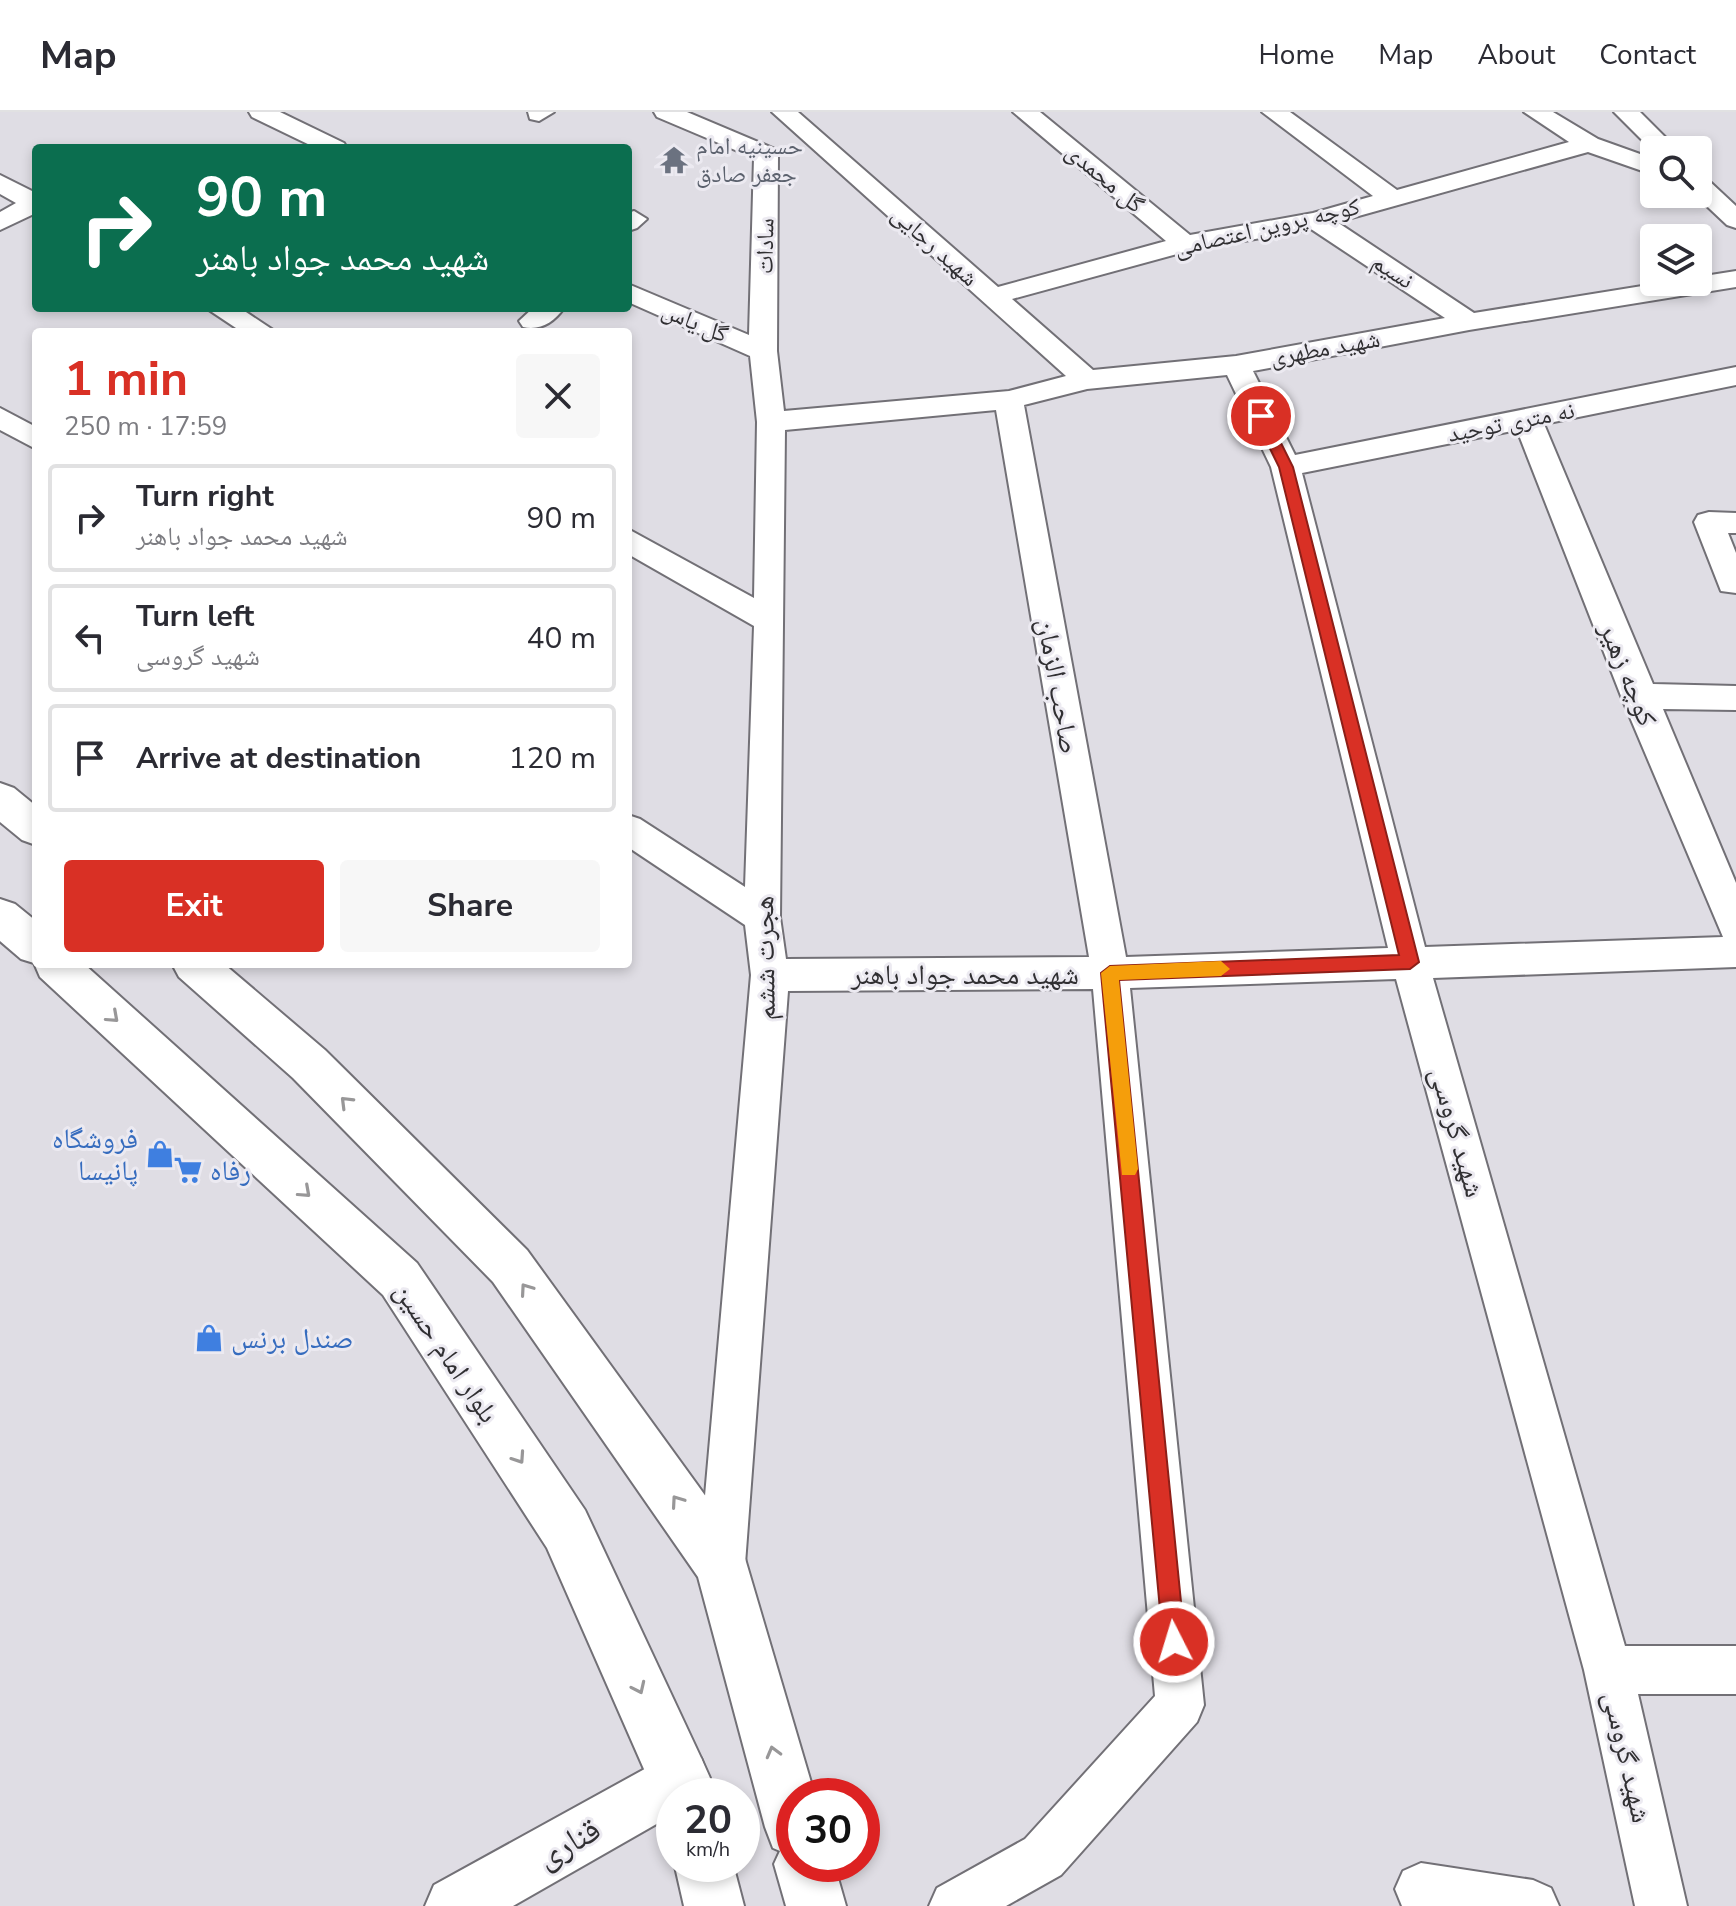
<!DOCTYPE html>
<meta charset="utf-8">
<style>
body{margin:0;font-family:"Nunito Sans","Noto Naskh Arabic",sans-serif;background:#f7f7f7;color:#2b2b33;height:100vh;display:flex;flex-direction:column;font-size:30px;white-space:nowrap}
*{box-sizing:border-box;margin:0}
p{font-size:26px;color:#7c7c81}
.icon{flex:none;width:44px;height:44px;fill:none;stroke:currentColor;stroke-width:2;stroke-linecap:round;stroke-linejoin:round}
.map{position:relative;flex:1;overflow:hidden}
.sheet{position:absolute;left:32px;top:216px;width:600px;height:640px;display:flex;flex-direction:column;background:#fff;border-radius:8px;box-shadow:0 4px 12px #0003}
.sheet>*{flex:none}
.hud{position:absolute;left:32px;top:32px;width:600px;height:168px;border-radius:8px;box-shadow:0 4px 12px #0003;background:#0b6e4f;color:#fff;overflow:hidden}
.fabs{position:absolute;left:1640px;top:24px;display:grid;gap:16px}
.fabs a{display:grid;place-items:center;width:72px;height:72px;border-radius:8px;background:#fff;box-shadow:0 4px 12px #0003;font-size:40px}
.speed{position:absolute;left:656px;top:1666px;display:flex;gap:16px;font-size:40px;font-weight:700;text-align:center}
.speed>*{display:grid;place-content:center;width:104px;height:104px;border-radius:50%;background:#fff;box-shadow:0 4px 12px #0003;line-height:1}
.speed small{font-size:20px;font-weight:400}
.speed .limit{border:12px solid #d22;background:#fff;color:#111}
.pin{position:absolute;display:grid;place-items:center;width:68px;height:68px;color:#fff;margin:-34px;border:4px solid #fff;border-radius:50%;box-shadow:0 2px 8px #0007}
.me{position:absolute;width:88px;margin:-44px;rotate:355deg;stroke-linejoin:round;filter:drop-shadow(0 0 6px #0008)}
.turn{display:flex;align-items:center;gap:28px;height:168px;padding:0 32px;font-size:36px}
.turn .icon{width:104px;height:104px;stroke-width:2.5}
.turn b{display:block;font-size:56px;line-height:68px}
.round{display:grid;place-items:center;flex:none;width:84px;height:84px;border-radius:8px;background:#f7f7f7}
.head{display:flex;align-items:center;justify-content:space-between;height:136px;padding:0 32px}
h1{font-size:48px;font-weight:700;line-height:60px;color:#d93025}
.action{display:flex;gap:16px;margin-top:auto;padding:16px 32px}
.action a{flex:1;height:92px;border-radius:8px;background:#d93025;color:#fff;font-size:32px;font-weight:700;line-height:92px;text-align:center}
.action a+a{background:#f7f7f7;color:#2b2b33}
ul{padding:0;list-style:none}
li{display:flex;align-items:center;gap:24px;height:108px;margin:0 16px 12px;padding:0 16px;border:4px solid #e1e1e2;border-radius:8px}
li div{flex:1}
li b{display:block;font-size:30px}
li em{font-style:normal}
header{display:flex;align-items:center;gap:48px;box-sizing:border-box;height:112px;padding:0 40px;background:#fff;border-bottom:2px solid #e1e1e2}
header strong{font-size:38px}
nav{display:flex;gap:44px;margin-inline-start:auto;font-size:28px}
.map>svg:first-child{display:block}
</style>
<header>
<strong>Map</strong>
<nav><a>Home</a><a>Map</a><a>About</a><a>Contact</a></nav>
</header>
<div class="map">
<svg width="1736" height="1794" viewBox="0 0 1736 1794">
<rect width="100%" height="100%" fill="#dfdde4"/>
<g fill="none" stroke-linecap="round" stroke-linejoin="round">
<defs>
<g id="minor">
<path d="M249,0h31l64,31 3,5h-31l-64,-31z"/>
<path d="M528,0h26l-15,9 -9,-2z"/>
<path d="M654,0h33l88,37 3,5 -1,197 7,60 225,-20 57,-15 -294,-264h26l200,175 168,-46 -153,-129h27l150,123 123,-22 60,-17 -111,-84h28l107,78 172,-48 -45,-30h29l45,27 56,20v16l-66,-23 -251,70 137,91 193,-31h31v-5l38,-6v16l-267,43 -216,41 42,84 441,-88v18l-192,39 109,260 83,2v24l-73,-1 73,174v84l-303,11 192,668h111v48h-98l49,212h-52l-51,-236 -188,-691 -266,9 74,717 -7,17 -136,153 -55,31h-77l8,-18 88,-49 130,-143 -62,-707 -305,2 -43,573 -7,16 -16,7 -16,-7 -7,-16 52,-589 -6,-50 -117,-78v-32l12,4 105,68 9,-261 -126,-72v-25l126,69 3,-176 -7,-66 -122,-54v-18l121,51 5,-177 -97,-41zM1311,117l134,89 -209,38 -143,14 -81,-71 176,-48zM1227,263l44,92 117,481 -262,9 -102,-552 63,-16zM996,298l93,547 -303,2 -6,-42 5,-487zM1517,318l104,266 102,241 -298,10 -123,-474z"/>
<path d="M1614,0h26l38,38 -24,2z"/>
<path d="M0,63l36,18v20l-36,17v-18l16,-9 -16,-9z"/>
<path d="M1698,64l9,3 29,27v22l-9,-3 -33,-31h4z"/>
<path d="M634,99l13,8 -10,9 -9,3v-18z"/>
<path d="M206,196h34l36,24h-34z"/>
<path d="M533,196h31c-10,14 -24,23 -41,19l-4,-6z"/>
<path d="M0,296l36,19v22l-36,-19z"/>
<path d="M1709,400l27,1v20h-8l8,20v40l-15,-2 -27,-69 4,-7z"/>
<path d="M1421,1751l112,17 18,8 8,18h-157l-7,-17 8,-18z"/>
</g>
<path id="tertiary" d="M681,1637l20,9 9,20 -8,18h-28v18l-161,92h-88l9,-21z"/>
<g id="secondary">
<path d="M0,671l14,5 22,18v39l-14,-5 -22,-18z"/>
<path d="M0,787l15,5 21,17v43h48l333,299 168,247 116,248 14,38h-41v24l-9,-3 -118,-269 -164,-253 -343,-318 -6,-14 -13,-4 -21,-18z"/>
<path d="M172,852h52l101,86 202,200 214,295 74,251h-21v68h40l12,42h-60l-12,-42 6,-13 -7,-3 -8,-21 -67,-250 -205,-295 -200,-204 -114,-101z"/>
<path d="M674,1750l59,2 11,42h-60z"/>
</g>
</defs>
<use href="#minor" stroke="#727076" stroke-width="4"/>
<use href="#tertiary" stroke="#727076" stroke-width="4"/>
<use href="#secondary" stroke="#727076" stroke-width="4"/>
<use href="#minor" fill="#fff" fill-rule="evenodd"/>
<use href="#tertiary" fill="#fff" fill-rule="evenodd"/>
<use href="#secondary" fill="#fff" fill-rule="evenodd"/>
</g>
<defs><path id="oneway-chevron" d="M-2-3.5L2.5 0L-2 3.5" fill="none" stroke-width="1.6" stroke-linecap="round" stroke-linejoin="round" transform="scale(2)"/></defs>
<g stroke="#989798">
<use href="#oneway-chevron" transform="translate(113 905) rotate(42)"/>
<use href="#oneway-chevron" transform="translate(346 990) rotate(-135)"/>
<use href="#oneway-chevron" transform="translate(305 1080) rotate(42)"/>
<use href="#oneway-chevron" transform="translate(526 1177) rotate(-125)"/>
<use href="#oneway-chevron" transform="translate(519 1346) rotate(56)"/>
<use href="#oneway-chevron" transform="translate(677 1389) rotate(-125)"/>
<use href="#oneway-chevron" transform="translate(639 1576) rotate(65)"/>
<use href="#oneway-chevron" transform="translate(773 1640) rotate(-105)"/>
</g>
<path fill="#d93025" stroke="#8d1f18" stroke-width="2" d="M1256,301h10l27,54 126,495 -9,7 -291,11 66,662 -3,8 -8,3 -8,-3 -3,-8 -62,-669 9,-7 289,-11 -120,-488 -25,-51z"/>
<path fill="#f59e0b" d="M1221,849l9,8 -9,7 -102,4 19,189 -3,6h-13l-21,-202 9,-7z"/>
<defs>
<symbol id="temple-bare" viewBox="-9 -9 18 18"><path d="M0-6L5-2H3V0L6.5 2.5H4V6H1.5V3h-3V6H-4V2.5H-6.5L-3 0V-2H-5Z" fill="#6b7280" stroke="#eceaf1" stroke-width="2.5" paint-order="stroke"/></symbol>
<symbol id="shop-bare" viewBox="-9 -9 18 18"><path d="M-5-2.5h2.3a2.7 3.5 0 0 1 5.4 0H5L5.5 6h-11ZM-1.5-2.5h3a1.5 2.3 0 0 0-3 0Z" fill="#3f7fe0" stroke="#eceaf1" stroke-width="2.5" paint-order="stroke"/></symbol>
<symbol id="supermarket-bare" viewBox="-9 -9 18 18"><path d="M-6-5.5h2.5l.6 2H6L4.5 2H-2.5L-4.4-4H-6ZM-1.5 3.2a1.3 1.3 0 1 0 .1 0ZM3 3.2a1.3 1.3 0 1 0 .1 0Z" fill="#3f7fe0" stroke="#eceaf1" stroke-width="2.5" paint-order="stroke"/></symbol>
</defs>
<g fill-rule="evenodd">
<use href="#temple-bare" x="654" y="28" width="40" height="40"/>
<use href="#shop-bare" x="140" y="1022" width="40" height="40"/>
<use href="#supermarket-bare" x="168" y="1038" width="40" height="40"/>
<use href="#shop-bare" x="189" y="1206" width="40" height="40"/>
</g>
<g text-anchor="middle" stroke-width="6" stroke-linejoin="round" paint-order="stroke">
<g font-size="24" fill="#5b616d" stroke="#eceaf1" text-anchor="start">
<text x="696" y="42">حسینیه امام<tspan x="696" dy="28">جعفر صادق</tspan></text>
</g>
<g font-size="24" fill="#302f32" stroke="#eceaf1">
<text transform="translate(1105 66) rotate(40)" y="8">گل محمدی</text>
<text transform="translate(1267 115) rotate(-13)" y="8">کوچه پروین اعتصامی</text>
<text transform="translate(765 134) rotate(-89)" y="8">سادات</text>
<text transform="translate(935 134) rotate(42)" y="8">شهید رجایی</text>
<text transform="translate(1393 159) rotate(33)" y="8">نسیم</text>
<text transform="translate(695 210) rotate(23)" y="8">گل یاس</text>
<text transform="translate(1325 236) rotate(-10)" y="8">شهید مطهری</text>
<text transform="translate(1511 310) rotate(-11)" y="8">نه متری توحید</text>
</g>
<g font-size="28" fill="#302f32" stroke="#eceaf1">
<text transform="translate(1629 562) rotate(68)" y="10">کوچه زهیر</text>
<text transform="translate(1059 574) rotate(80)" y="10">صاحب الزمان</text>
<text transform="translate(764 846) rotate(-91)" y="10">هجرت ششم</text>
<text x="965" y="872">شهید محمد جواد باهنر</text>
<text transform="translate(1458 1020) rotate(74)" y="10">شهید گروسی</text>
<text transform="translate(447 1240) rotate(56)" y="10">بلوار امام حسین</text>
<text transform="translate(1628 1645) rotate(77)" y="10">شهید گروسی</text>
</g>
<g font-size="28" fill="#366cbe" stroke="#eceaf1" text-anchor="start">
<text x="138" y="1036" text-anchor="end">فروشگاه<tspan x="138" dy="32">پانیسا</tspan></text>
<text x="210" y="1068">رفاه</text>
<text x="231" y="1236">صندل برنس</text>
</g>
<g font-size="34" fill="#302f32" stroke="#eceaf1">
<text transform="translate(568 1730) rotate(-29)" y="12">قناری</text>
</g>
</g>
</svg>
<div class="fabs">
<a><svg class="icon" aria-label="search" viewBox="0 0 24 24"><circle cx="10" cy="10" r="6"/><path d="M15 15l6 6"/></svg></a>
<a><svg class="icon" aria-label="layers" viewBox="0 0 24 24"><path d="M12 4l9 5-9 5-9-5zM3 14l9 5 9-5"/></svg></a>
</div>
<div class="speed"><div>20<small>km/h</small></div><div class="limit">30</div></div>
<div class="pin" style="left:1261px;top:304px;background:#d93025"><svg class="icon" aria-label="arrive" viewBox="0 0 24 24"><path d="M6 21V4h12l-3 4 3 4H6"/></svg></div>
<svg class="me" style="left:1174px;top:1530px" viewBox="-20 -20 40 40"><circle r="17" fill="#d93025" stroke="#fff" stroke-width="3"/><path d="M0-11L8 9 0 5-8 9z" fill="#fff"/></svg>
<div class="hud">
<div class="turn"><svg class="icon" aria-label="right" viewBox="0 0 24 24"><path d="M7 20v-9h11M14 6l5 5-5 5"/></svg><div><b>90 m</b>شهید محمد جواد باهنر</div></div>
</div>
<section class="sheet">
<div class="head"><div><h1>1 min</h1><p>250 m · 17:59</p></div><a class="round"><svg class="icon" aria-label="close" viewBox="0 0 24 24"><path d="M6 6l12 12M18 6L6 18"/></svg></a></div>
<ul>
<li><svg class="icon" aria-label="right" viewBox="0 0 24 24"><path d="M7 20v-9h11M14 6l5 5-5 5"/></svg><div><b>Turn right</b><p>شهید محمد جواد باهنر</p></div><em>90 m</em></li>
<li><svg class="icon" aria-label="left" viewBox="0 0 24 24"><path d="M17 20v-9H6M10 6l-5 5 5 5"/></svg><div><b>Turn left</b><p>شهید گروسی</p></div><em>40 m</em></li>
<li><svg class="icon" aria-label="arrive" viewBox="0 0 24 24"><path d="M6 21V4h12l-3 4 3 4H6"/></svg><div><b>Arrive at destination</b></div><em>120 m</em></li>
</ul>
<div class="action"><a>Exit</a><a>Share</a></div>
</section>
</div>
